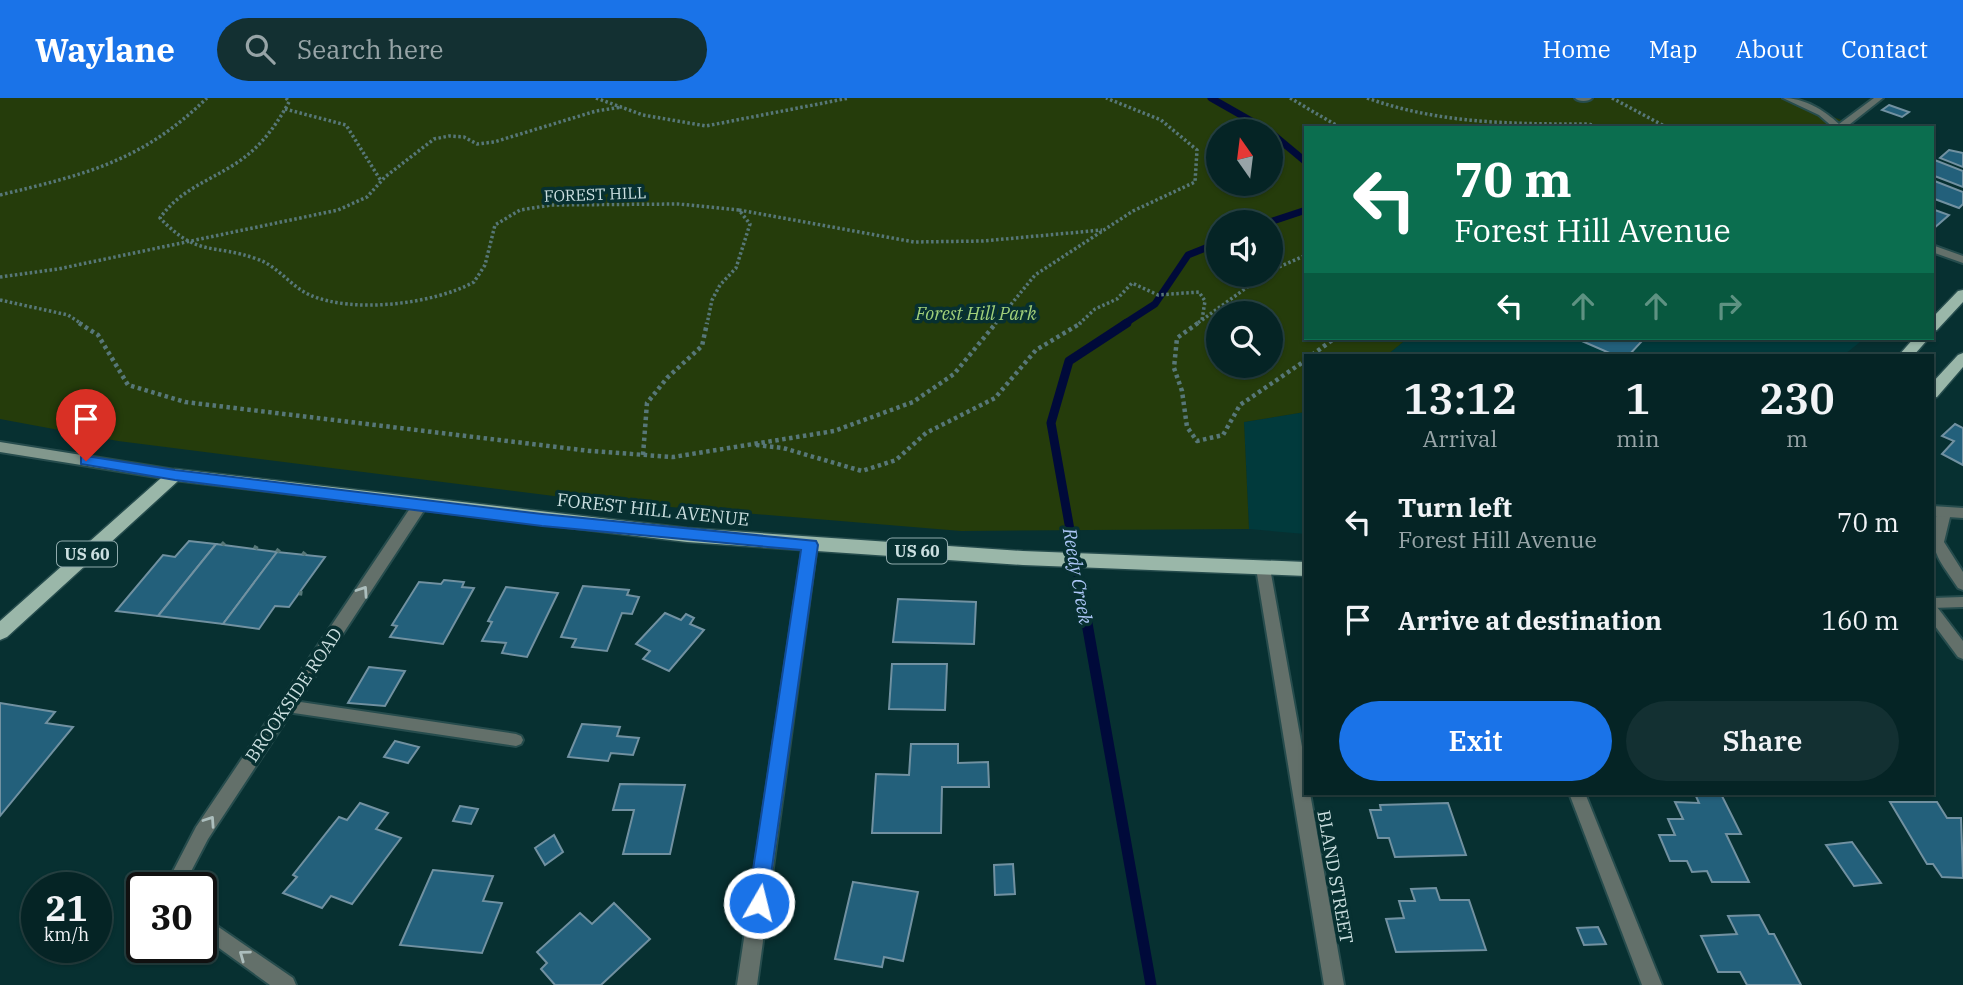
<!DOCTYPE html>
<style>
body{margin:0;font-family:"IBM Plex Serif",serif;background:#133032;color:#f1f3f6;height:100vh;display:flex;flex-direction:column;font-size:26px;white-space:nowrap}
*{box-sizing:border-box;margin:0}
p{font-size:23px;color:#97a4a7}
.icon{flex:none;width:38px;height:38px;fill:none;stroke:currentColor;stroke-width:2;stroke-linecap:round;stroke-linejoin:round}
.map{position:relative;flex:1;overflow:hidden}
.drawer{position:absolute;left:1304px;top:256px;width:630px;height:441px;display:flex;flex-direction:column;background:#052425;border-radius:0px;box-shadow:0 2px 5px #0004,0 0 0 2px #264142}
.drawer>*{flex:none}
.hud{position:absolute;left:1304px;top:28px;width:630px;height:214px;border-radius:0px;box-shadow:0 2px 5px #0004,0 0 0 2px #264142;background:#0b6e4f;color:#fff;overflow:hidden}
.needle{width:46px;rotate:346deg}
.buttons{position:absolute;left:1206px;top:21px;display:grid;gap:14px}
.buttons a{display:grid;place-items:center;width:77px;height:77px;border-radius:50%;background:#052425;box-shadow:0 2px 5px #0004,0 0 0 2px #264142;font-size:35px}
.speed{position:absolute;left:21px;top:774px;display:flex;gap:14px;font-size:35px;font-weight:700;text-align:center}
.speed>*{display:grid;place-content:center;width:91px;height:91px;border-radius:50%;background:#052425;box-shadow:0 2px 5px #0004,0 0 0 2px #264142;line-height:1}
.speed small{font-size:18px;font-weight:400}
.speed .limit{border:4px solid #111;border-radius:10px;background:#fff;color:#111}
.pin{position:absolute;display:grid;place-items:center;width:60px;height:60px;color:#fff;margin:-72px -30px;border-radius:50% 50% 50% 0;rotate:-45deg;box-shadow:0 0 7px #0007}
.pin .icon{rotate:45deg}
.me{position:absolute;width:77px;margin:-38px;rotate:8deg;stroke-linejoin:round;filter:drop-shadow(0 0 5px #0008)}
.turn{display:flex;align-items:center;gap:24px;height:147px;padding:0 35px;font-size:32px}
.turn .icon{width:91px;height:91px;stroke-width:2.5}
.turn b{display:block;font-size:49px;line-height:60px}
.lanes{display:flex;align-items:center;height:66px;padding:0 35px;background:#0003;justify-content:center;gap:35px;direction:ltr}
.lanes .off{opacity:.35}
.eta{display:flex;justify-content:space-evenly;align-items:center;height:119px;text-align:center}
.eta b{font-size:42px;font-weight:600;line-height:49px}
.action{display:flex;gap:14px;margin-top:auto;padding:14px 35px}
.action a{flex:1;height:80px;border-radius:42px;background:#1a73e8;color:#fff;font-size:28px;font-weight:600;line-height:80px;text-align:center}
.action a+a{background:#133032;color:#f1f3f6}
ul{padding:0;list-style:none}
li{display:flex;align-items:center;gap:21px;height:98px;padding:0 35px}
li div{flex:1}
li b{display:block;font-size:26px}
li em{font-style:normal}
header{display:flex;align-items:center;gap:42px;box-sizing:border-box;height:98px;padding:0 35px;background:#1a73e8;color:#fff}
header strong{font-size:33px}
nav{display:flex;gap:38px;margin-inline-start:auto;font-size:24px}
.search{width:490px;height:63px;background:#133032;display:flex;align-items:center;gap:18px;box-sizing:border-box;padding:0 24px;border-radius:38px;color:#97a4a7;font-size:26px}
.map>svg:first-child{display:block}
</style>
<header>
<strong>Waylane</strong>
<div class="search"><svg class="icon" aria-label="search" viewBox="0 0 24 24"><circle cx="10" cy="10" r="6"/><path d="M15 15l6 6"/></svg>Search here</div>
<nav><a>Home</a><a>Map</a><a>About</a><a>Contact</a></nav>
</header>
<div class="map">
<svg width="1963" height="887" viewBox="0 0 1963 887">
<rect width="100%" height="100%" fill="#073031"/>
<g fill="#013a3c">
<path d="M1408,240h457l-21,17h-457z"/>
<path d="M1305,314v122l-56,-5 -5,-107z"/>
</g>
<path fill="#253c0b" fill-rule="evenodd" d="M0,0h1784l65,25 -7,5h-536v210h102l-21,17h-81l-1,57 -61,10 5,107 -288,2 -375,-31 -468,-59 -118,-22zM1218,33h52v53h-52zM1218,124h52v53h-52zM1218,215h52v53h-52z"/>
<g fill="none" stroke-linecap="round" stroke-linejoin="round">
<g stroke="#000a3a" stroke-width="7">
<path d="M1211,0l58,33"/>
<path d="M1270,34l36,30"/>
<path d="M1270,124l36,-12"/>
<path d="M1124,226l31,-20 33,-49 30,-12"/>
</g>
<path stroke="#000a3a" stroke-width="9" d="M1085,516l-34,-191 18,-62 58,-38"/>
<path stroke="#000a3a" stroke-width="11" d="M1085,514l66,373"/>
</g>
<g fill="#23607b" stroke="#7191a1" stroke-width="2">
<path d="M1889,7l20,7 -7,5 -20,-7z"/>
<path d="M1949,52l14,3v14l-23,-9z"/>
<path d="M1932,61l31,12v16l-31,-12z"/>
<path d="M1932,82l31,12v12l-4,4 -27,-10z"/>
<path d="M1932,111l17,6 -16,14h-1z"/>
<path d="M1575,240h63l5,2 -14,15h-15z"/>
<path d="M1955,326l8,4v37l-21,-11 12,-13 -12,-5z"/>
<path d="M189,443l27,3 -58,72 -42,-5 47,-56 12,2z"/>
<path d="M216,446l61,8 -54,72 -65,-8z"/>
<path d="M277,454l48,5 -36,50 -14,-1 -16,23 -36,-5z"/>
<path d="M444,482l20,2 -2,5 12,1 -31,56 -53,-7 7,-11 -5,-1 27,-43 22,2z"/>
<path d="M583,488l46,4 -2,5 12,2 -7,17 -10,-1 -15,38 -35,-4 4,-8 -15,-2z"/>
<path d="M506,489l52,6 -31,64 -25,-4 4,-10 -24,-2 10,-19 -4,-1z"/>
<path d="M898,501l78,3 -2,42 -81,-2z"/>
<path d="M665,515l16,7 5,-6 8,4 -4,6 14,6 -35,41 -26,-12 7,-8 -14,-7z"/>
<path d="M892,566h55l-2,46 -56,-1z"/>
<path d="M369,569l36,4 -20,35 -37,-3z"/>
<path d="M0,605l55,9 -9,11 27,4 -73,89z"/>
<path d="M582,626l38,3 -3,9 22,2 -6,17 -22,-2 -3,8 -40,-4z"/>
<path d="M395,643l24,6 -11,16 -24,-6z"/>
<path d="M911,646h47v19l30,-1 1,25h-47l-1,46h-69l4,-59 33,1z"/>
<path d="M620,686l65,1 -15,69h-47l11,-44h-21z"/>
<path d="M1695,696h26l20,40h-15l23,48h-37l-5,-11 -15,1 -5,-11h-17l-11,-26h16l-7,-16h15l-8,-17 24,1z"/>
<path d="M1890,704h47l10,16h14l2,60 -21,-1 -9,-13h-6z"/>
<path d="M360,705l28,10 -12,16 25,9 -49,66 -21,-8 -9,12 -39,-15 14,-16 -4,-2 46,-58 8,3z"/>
<path d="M1448,705l18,52 -71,2 -6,-19h-11l-8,-28h11l-1,-5z"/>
<path d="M460,708l18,3 -7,15 -18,-3z"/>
<path d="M554,737l9,17 -18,13 -10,-17z"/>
<path d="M1852,744l29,41 -27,3 -28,-41z"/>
<path d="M1013,766l2,30 -20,1 -1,-30z"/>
<path d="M433,772l60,6 -10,25 19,2 -20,50 -82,-8z"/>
<path d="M853,784l65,10 -15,69 -19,-4 -2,10 -47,-8z"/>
<path d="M1436,790l4,12h29l17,50 -90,2 -10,-33 18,-1 -5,-17h16l-4,-12z"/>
<path d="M614,805l36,36 -49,46h-46l-14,-16 6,-6 -10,-11 43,-39 12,11z"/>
<path d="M1759,817l10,19h5l27,51h-54l-7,-13h-22l-17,-36 36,-2 -9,-18z"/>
<path d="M1598,829l8,17 -22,1 -7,-17z"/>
</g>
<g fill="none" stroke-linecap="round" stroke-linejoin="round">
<defs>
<g id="service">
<path d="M1783,0c21,0 41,12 56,26l35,-26h9l-38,30h-11l-15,-13z"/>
<path d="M1963,499v10l-31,1v-10z"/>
<path d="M287,602l229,34 5,2 2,4 -2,4 -5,2 -229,-34 -5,-2 -2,-4 2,-4z"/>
</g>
<g id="minor">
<path d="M1575,0h17c-3,4 -14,4 -17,0z"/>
<path d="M1932,147l31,11v7l-31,-11z"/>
<path d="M420,402l5,1 2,4 -2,4 -217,330 -22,42 3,6h-18l-3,-6 28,-54 219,-326z"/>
<path d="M1944,410l7,5 -7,29 19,30v18l-5,-2c-16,-25 -30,-36 -23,-67 2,-7 2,-10 9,-13z"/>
<path d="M810,442l5,1 2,4 -60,440h-20l66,-440 2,-4z"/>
<path d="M1263,464l5,2 2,4 36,201v24h4l34,192h-20l-68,-417 2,-4z"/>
<path d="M1932,507l5,2 26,34v18l-5,-2 -26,-35z"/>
<path d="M1569,695h16l77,192h-20z"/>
<path d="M201,817l92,63 3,7h-26l-69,-50z"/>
</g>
<path id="tertiary" d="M1932,408l31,2v10l-31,-2z"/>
<path id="secondary" d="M0,344l175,28 7,5 -7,5 -175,-28z"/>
<g id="primary">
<path d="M1963,192v12l-26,28 -5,2v-14l26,-27z"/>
<path d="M1914,240h15l-15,17h-15z"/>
<path d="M1963,255v14l-26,30 -5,1v-15l26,-28z"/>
<path d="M175,371l512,59 336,23 283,11v14l-283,-11 -336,-23 -509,-61 -171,156 -7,3v-19l169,-150z"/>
</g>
</defs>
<use href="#service" stroke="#264c4d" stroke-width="4"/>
<use href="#minor" stroke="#264c4d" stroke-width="4"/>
<use href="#tertiary" stroke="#264c4d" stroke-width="4"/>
<use href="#secondary" stroke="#264c4d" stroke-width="4"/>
<use href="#primary" stroke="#264c4d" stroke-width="3"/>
<g stroke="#577778" stroke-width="3.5" stroke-dasharray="2.5 2.5" stroke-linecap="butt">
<path d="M286,0l3,4c-13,24 -30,47 -54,62 -28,18 -55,26 -75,54 38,40 53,25 97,41 21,7 33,27 53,36 43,19 124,9 164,-13l11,-17 10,-40 25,-15 31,-5 127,-1 61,6 11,14 -14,44 -16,17 -8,15 -5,24"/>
<path d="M596,0l47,17 63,11 143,-28"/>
<path d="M1290,0l51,30"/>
<path d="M1367,0c73,26 146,26 222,26l13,4"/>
<path d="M1612,0l56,30"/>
<path d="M285,11l61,16 35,56"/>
<path d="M0,97c86,-21 141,-33 207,-97"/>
<path d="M739,112l175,32 69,-1 119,-11"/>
<path d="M1270,173l36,-16"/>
<path d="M0,179l58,-8 280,-59 29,-13 18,-20 49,-38 15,-3 15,1 13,7 17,-2 102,-31 26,-4"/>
<path d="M0,202l68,15 14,9"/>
<path d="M1202,222l62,-45"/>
<path d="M995,226l40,-49 98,-64 62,-29 2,-32 -36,-30 -55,-22"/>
<path d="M1079,226l16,-15 22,-10 15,-16 26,12 41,-3 6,9 -3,19 -6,4"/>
</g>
<g stroke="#577778" stroke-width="4.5" stroke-dasharray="3.5 3.5" stroke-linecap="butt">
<path d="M79,225l19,12 30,50 57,17 405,49 83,6 161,-26 79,-29 41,-28 42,-51"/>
<path d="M1198,225l-21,15 -3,30 8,23 5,36 10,14 26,-6 17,-30 66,-45"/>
<path d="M1312,257l23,-17"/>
<path d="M756,347l27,3 79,23 34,-11 30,-27 69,-35 41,-48 45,-27"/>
<path d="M643,357l4,-52 20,-25 35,-32 5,-23"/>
<path d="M222,447l3,-3"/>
<path d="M255,451l2,-4"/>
<path d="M277,454l3,-4"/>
<path d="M303,457l3,-4"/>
<path d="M299,495l6,1"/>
</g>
<use href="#service" fill="#63706a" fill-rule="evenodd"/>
<use href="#minor" fill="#63706a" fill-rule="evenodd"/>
<use href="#tertiary" fill="#63706a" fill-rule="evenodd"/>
<use href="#secondary" fill="#82988d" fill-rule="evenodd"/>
<use href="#primary" fill="#9ab7a9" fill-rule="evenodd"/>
</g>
<defs><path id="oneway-chevron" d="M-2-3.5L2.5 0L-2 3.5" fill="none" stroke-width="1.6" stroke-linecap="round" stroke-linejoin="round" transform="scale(1.75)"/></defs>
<g stroke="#acbebd">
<use href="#oneway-chevron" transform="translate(363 493) rotate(-56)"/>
<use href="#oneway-chevron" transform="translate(210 723) rotate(-56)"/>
<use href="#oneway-chevron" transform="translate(244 857) rotate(-144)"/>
</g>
<path fill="#1a73e8" stroke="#114b97" stroke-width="2" d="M86,358l89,14 367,44 274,27 2,4 -52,365 -7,3 -8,-3 -3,-7 53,-353 -259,-24 -367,-46 -94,-16v-7z"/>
<g text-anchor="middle" stroke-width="7" stroke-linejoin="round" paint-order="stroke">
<g font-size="16" fill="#cbdfe0" stroke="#073031">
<text transform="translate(595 96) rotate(-2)" y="6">FOREST HILL</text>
</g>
<g fill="#073031" stroke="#90aaac" stroke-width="2">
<rect x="887" y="440.5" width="60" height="25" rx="5"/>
<rect x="57" y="443.5" width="60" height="25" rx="5"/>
</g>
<g font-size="16" font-weight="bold" fill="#cbdfe0">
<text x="917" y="459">US 60</text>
<text x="87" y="462">US 60</text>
</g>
<g font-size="18" font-style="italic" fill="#a1d07a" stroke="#073031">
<text x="976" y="222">Forest Hill Park</text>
</g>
<g font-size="18" fill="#cbdfe0" stroke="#073031">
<text transform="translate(653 412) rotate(6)" y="6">FOREST HILL AVENUE</text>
<text transform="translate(294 597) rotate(-56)" y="6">BROOKSIDE ROAD</text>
<text transform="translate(1335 779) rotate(80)" y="6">BLAND STREET</text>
</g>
<g font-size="19" font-style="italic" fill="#acc6f6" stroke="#073031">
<text transform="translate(1078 478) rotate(80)" y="7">Reedy Creek</text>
</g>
</g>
</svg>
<div class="buttons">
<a><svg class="needle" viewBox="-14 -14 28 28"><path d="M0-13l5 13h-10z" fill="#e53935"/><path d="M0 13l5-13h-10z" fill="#97a4a7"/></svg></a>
<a><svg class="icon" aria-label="sound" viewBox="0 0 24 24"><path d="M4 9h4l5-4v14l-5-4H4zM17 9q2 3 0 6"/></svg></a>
<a><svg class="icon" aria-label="search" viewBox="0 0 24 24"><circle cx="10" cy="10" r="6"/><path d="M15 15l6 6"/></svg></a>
</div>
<div class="speed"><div>21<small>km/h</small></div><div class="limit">30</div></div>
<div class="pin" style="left:86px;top:363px;background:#d93025"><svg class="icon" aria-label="arrive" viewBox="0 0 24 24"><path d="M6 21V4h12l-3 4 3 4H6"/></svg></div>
<svg class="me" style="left:759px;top:805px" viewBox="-20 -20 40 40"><circle r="17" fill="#1a73e8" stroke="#fff" stroke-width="3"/><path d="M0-11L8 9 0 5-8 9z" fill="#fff"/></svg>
<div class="hud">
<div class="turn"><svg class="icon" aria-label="left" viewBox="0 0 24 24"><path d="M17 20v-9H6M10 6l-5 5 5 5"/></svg><div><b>70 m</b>Forest Hill Avenue</div></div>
<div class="lanes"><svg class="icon" aria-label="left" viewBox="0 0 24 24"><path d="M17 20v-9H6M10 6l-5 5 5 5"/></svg><svg class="icon off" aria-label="ahead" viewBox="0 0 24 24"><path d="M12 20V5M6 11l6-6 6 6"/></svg><svg class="icon off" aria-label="ahead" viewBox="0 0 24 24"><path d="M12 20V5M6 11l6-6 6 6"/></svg><svg class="icon off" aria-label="right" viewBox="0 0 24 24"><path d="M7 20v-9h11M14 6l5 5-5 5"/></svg></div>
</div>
<section class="drawer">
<div class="eta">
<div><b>13:12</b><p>Arrival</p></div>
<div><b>1</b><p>min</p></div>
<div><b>230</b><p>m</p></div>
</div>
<ul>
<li><svg class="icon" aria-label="left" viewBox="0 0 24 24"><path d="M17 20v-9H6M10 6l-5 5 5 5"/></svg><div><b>Turn left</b><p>Forest Hill Avenue</p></div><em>70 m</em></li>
<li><svg class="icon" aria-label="arrive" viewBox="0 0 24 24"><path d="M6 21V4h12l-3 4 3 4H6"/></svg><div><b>Arrive at destination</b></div><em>160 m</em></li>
</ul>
<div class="action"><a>Exit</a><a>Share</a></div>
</section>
</div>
